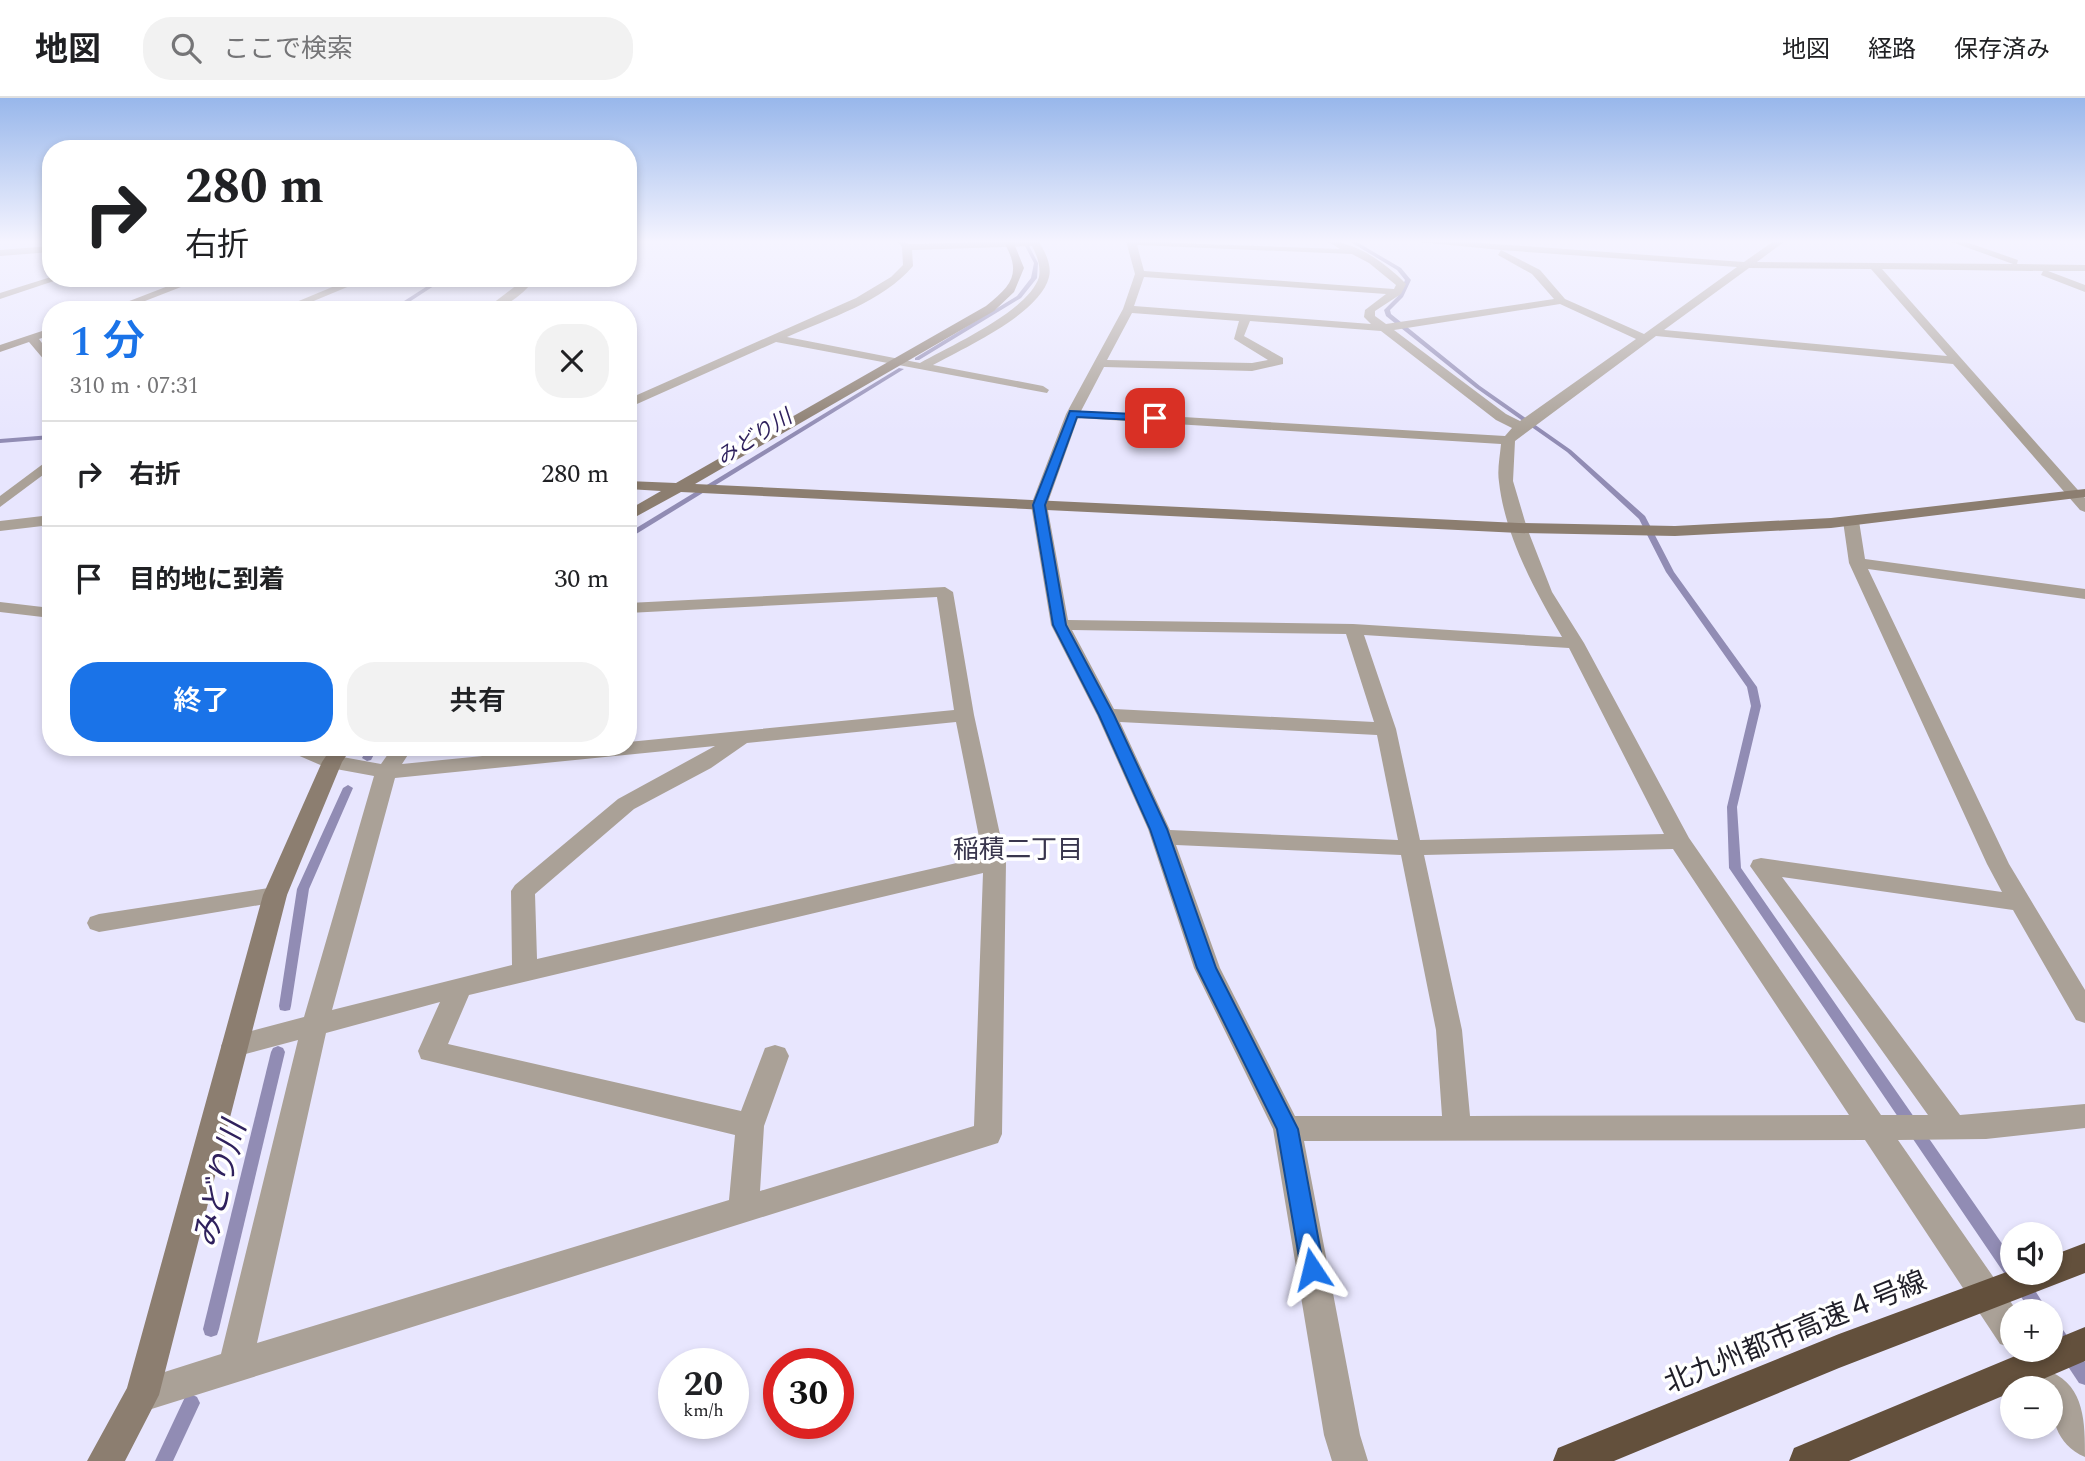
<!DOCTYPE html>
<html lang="ja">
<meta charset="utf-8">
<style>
body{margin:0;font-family:Spectral,"Noto Sans JP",serif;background:#f2f2f2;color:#202124;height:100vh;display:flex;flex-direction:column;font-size:26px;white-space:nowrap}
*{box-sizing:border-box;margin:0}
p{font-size:23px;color:#757577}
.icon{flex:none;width:38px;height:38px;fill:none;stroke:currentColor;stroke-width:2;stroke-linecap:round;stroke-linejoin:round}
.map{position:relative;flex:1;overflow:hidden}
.side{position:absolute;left:42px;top:203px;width:595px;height:455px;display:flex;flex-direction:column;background:#fff;border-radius:28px;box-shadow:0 4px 10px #0003}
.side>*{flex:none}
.banner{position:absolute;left:42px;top:42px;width:595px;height:147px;border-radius:28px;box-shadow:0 4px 10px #0003;background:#fff;color:#202124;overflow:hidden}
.controls{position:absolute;left:2000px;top:1124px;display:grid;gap:14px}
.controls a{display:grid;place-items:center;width:63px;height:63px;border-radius:50%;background:#fff;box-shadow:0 4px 10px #0003;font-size:35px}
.speed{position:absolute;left:658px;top:1250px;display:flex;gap:14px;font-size:35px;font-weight:700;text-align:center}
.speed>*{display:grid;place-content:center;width:91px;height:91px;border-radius:50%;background:#fff;box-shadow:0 4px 10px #0003;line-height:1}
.speed small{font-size:18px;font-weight:400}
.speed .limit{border:10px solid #d22;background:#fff;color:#111}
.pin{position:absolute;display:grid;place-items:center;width:60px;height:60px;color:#fff;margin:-30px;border-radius:14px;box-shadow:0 4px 10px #0006}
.me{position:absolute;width:77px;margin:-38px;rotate:350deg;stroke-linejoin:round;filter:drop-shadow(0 0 5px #0008)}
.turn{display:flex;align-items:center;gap:24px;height:147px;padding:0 28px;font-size:32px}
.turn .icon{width:91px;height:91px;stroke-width:2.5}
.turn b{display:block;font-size:49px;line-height:60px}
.round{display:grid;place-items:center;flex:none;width:74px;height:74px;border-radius:28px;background:#f2f2f2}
.headline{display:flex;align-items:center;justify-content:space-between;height:119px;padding:0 28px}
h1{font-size:42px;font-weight:600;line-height:52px;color:#1a73e8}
.primary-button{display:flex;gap:14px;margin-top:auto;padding:14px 28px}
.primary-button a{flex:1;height:80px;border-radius:28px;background:#1a73e8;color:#fff;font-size:28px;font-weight:600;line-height:80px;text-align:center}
.primary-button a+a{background:#f2f2f2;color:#202124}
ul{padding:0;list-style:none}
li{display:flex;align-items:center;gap:21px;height:105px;padding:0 28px;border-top:2px solid #e0e0e0}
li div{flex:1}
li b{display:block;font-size:26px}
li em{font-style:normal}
header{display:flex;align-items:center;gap:42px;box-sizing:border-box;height:98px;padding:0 35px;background:#fff;border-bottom:2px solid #e0e0e0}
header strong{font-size:33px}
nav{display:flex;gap:38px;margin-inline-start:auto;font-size:24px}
.search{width:490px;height:63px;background:#f2f2f2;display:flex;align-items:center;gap:18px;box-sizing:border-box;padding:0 24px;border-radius:28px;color:#757577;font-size:26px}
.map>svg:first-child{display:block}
</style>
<header>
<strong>地図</strong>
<div class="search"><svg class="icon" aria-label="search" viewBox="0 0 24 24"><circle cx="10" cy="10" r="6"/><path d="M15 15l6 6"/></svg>ここで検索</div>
<nav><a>地図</a><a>経路</a><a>保存済み</a></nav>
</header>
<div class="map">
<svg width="2085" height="1363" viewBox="0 0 2085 1363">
<rect width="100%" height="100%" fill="#e8e6fe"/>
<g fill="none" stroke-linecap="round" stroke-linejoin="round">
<g fill="#918cb4" fill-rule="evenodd">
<path d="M1349,143h6l46,27 10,12 -8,17 -13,13 1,4 89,72 91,64 74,66 29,56 83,115 4,19 -24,101 4,61 271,390v14h7l-1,4 -6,3 -6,-3 -277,-408 -2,-61 24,-101 -4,-19 -81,-115 -27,-53 -72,-67 -91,-64 -90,-72 -2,-6 14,-14 7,-16 -8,-10z"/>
<path d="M1025,148h4l9,17 -1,15 -16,20 -102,62h-4v-2l102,-62 14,-18 3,-15z"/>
<path d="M440,180h6l-49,32h-7z"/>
<path d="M899,270l5,1 -276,170v-6z"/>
<path d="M51,337v4l-51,4v-4z"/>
<path d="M368,649h10l-7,13 -4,1 -5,-3z"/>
<path d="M348,687l5,3 -44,101 -18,117 -1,4 -5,1 -5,-1 -1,-4 18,-117 46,-101z"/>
<path d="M278,948l5,2 2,4 -66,277 -2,6 -6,2 -6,-2 -2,-6 68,-277 2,-4z"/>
<path d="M2021,1178l6,2 21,33h-18l-17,-27 2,-6z"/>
<path d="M2051,1221l6,2 28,41v23l-6,-2 -28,-42z"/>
<path d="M191,1296l6,3 3,6 -27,58h-18l30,-64z"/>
</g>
<g fill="#aaa197" fill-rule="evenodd">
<path d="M897,143l13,3 128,-3c7,10 14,24 11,36 -9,37 -85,71 -116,88l110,21 6,4 -2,3 -271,-51 -148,66v-9l228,-101 35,-21 12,-12 -1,-18zM1032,148c5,9 9,21 7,31 -10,34 -89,69 -119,86l-133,-26c42,-19 96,-35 126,-71l-1,-16z"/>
<path d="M1126,143l214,8 -13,-8c28,0 60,23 79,43l-5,10 -26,17v5l11,8 168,-25 -22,-25 -34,-19 3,-5 -92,-9h45l290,21 30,-21h11l-28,21 256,2 -64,-23h14l55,19 -1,4 68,1v6h-37l37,14v7l-44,-17 2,-4 -161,-2 203,229v14l-5,-2 -127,-146 -297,-28 -141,105 -2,40 14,47 25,64 32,51 105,195 192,277h47l-178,-249 3,-6 8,-2 241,34 -15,-28 -138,-301 -6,-42 8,-5 8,5 6,38 220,30v10l-217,-30 141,295 76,126v33l-9,-3 -63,-110 -231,-33 178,238 125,-11v24l-99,11 -88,1 119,171h-5v37l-12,-4 -135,-204 -561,1 56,294 8,26h-36l-8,-26 -51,-306 -79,-161 -46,-139 -51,-114 -46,-90 -20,-120 35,-91 57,-105 12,-35zM1137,147l215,9 17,9 27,22 -2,4 -250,-18zM1501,152l236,17 -93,67 -79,-35 -25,-29zM1749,170l122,1 76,87 -283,-26zM1144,179l242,17 -21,16 -1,7 7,7 -237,-18zM1560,206l76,35 -116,82 -14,-7 -112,-84zM1132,215l107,8 -5,18 34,21 -16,3 -145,-3zM1250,223l131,10 115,89 16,8 -7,8 -424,-25 23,-44 148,4 31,-7v-6l-39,-22zM1078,320l423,26c-1,12 -4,26 -2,38 6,54 36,109 63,155l-209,-13 -285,-4 -21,-115zM1072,532l274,4 28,88 -260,-13zM1364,537l205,13 95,186 -244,6 -24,-111zM1120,624l257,13 21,105 -228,-10zM1176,747l225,10 35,175 6,86h-147l-75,-148zM1673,751l176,266 -379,1 -8,-86 -38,-175z"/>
<path d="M51,148v6l-51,4v-6z"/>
<path d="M51,179l12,1 -63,21v-6z"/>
<path d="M354,180h15l-77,32h-15z"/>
<path d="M526,180h11c-15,16 -31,32 -53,32z"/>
<path d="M51,360v11l-51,38v-11z"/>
<path d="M51,417v10l-51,6v-10z"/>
<path d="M945,489l8,5 21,123 32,147 -4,272 -4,9 -856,269 -12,-5 -5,-12 5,-12 91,-29 77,-314 -64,17 -9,-3 -4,-8 4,-8 79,-21 70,-241 -49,-9 -37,-16 -3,-4h29l23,9 44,8 12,-17h20l-11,17 170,-17h56v-5l326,-32 -17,-113 -309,16v-10zM956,624l27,135 -446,102 -2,-65 99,-85 77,-41 36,-25zM715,648l-97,53 -103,86 -4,6 1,74 -180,45 63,-232zM983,775l-9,253 -214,65 4,-65 25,-70 -4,-8 -10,-3 -10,3 -24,63 -293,-67 21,-49zM440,904l-22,49 3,8 314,76 -6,65 -472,143 69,-310z"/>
<path d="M0,504l51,6v10l-51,-6z"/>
<path d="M275,789l8,2 4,6 -4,6 -184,31 -9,-3 -3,-6 3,-6 9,-3z"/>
<path d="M2051,1274c34,15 34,51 34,85 -30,-13 -34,-40 -34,-69h-17l5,-11z"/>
</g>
<g fill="#8c7e70" fill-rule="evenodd">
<path d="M1003,143h10l11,27 -10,24 -20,19 -299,173 824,39 156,3 156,-8 254,-29v8l-254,31 -156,8 -156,-3 -838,-41 -53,29v-11l33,-19 -33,-2v-8l48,2 310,-177c27,-21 36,-34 17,-65z"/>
<path d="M189,180h15l-82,32h-16z"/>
<path d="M51,230v7l-12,4 12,16v13l-22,-26 -29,10v-7z"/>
<path d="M332,649h20l-10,15 -55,133 -128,500 -34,66h-38l40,-73 136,-493 59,-133z"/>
</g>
<g fill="#63503c" fill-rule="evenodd">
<path d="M2085,1145v30l-246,95 -225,93h-61l5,-13 281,-114 173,-64v2h39v-16z"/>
<path d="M2085,1229v34l-63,27h-10v4l-163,69h-60l5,-13 238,-99h19v-8z"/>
</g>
</g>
<linearGradient id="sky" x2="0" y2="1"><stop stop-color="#98b7eb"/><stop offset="0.43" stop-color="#f5f4ff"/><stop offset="1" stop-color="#f5f4ff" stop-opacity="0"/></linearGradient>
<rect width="2085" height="334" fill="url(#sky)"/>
<path fill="#1a73e8" stroke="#114b97" stroke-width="2" d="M1070,313l85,4 5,3 -5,3 -78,-4 -32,88 21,120 48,90 53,114 49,139 82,161 26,140 -3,9 -9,3 -8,-3 -3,-9 -24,-140 -80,-161 -47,-139 -51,-114 -46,-90 -20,-120z"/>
<g text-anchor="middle" stroke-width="7" stroke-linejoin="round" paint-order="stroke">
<g font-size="21" font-style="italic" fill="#2f215d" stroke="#fff">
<text transform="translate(754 339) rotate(-32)" y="7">みどり川</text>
</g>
<g font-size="26" fill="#39364d" stroke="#fff">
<text x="1018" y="760">稲積二丁目</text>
</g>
<g font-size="28" fill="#201f29" stroke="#fff">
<text transform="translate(1795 1233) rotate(-22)" y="10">北九州都市高速４号線</text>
</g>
<g font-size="32" font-style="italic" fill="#2f215d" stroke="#fff">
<text transform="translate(219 1086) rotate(-76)" y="11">みどり川</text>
</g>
</g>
</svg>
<div class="controls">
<a><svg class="icon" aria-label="sound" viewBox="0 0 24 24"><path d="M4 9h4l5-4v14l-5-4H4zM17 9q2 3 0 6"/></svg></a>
<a>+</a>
<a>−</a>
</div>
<div class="speed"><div>20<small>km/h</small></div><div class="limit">30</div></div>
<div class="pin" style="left:1155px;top:320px;background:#d93025"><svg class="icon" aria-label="arrive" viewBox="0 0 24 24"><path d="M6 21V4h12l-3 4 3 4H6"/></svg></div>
<svg class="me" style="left:1312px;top:1171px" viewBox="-20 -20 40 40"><path d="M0-17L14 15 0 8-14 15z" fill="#1a73e8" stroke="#fff" stroke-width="4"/></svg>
<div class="banner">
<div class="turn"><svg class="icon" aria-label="right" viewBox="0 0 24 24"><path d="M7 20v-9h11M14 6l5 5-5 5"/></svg><div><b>280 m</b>右折</div></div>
</div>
<section class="side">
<div class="headline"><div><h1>1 分</h1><p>310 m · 07:31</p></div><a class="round"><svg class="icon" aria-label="close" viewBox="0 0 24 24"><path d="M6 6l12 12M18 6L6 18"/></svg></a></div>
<ul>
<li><svg class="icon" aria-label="right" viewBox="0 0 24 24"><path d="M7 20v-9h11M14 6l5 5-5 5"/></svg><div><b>右折</b></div><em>280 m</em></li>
<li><svg class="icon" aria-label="arrive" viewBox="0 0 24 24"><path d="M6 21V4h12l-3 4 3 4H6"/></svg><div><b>目的地に到着</b></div><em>30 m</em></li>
</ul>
<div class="primary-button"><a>終了</a><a>共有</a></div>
</section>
</div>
